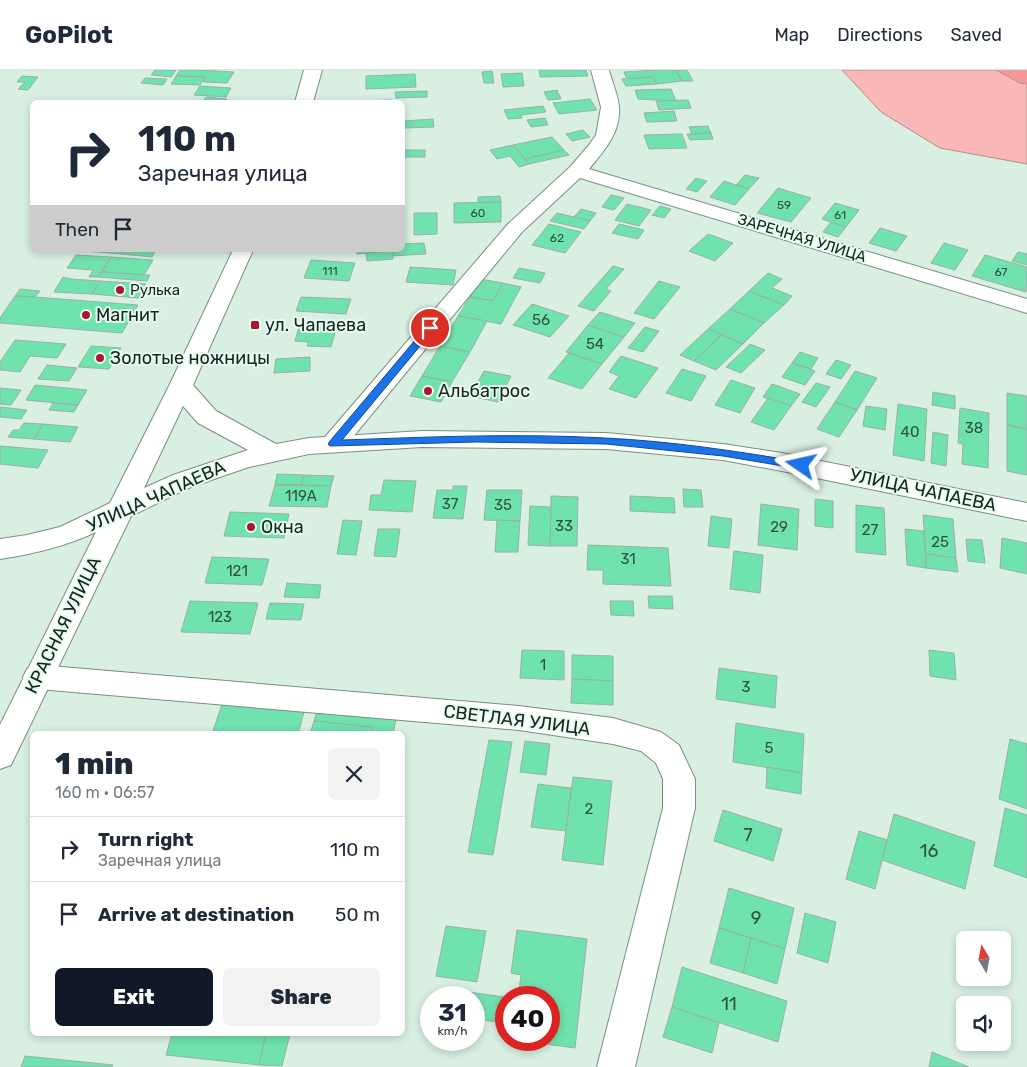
<!DOCTYPE html>
<meta charset="utf-8">
<style>
body{margin:0;font-family:Rubik,sans-serif;background:#f2f2f3;color:#1f2937;height:100vh;display:flex;flex-direction:column;font-size:19px;white-space:nowrap}
*{box-sizing:border-box;margin:0}
p{font-size:16px;color:#747a83}
.icon{flex:none;width:28px;height:28px;fill:none;stroke:currentColor;stroke-width:2;stroke-linecap:round;stroke-linejoin:round}
.map{position:relative;flex:1;overflow:hidden}
.drawer{position:absolute;left:30px;top:661px;width:375px;height:305px;display:flex;flex-direction:column;background:#fff;border-radius:8px;box-shadow:0 2px 8px #0003}
.drawer>*{flex:none}
.hud{position:absolute;left:30px;top:30px;width:375px;height:152px;border-radius:8px;box-shadow:0 2px 8px #0003;background:#fff;color:#1f2937;overflow:hidden}
.needle{width:32px;rotate:350deg}
.tools{position:absolute;left:956px;top:861px;display:grid;gap:10px}
.tools a{display:grid;place-items:center;width:55px;height:55px;border-radius:8px;background:#fff;box-shadow:0 2px 8px #0003;font-size:25px}
.speed{position:absolute;left:420px;top:916px;display:flex;gap:10px;font-size:25px;font-weight:700;text-align:center}
.speed>*{display:grid;place-content:center;width:65px;height:65px;border-radius:50%;background:#fff;box-shadow:0 2px 8px #0003;line-height:1}
.speed small{font-size:12px;font-weight:400}
.speed .limit{border:8px solid #d22;background:#fff;color:#111}
.pin{position:absolute;display:grid;place-items:center;width:42px;height:42px;color:#fff;margin:-21px;border:2px solid #fff;border-radius:50%;box-shadow:0 1px 5px #0007}
.me{position:absolute;width:55px;margin:-28px;rotate:281deg;stroke-linejoin:round;filter:drop-shadow(0 0 4px #0008)}
.turn{display:flex;align-items:center;gap:18px;height:105px;padding:0 25px;font-size:22px}
.turn .icon{width:65px;height:65px;stroke-width:2.5}
.turn b{display:block;font-size:35px;line-height:42px}
.then{display:flex;align-items:center;height:48px;padding:0 25px;background:#0003;gap:10px;font-size:19px}
.round{display:grid;place-items:center;flex:none;width:52px;height:52px;border-radius:8px;background:#f2f2f3}
.overview{display:flex;align-items:center;justify-content:space-between;height:85px;padding:0 25px}
h1{font-size:30px;font-weight:800;line-height:38px}
.cta{display:flex;gap:10px;margin-top:auto;padding:10px 25px}
.cta a{flex:1;height:58px;border-radius:8px;background:#111827;color:#fff;font-size:20px;font-weight:800;line-height:58px;text-align:center}
.cta a+a{background:#f2f2f3;color:#1f2937}
ul{padding:0;list-style:none}
li{display:flex;align-items:center;gap:15px;height:65px;padding:0 25px;border-top:1px solid #e0e1e3}
li div{flex:1}
li b{display:block;font-size:19px}
li em{font-style:normal}
header{display:flex;align-items:center;gap:30px;box-sizing:border-box;height:70px;padding:0 25px;background:#fff;border-bottom:1px solid #e0e1e3}
header strong{font-size:24px}
nav{display:flex;gap:28px;margin-inline-start:auto;font-size:18px}
.map>svg:first-child{display:block}
</style>
<header>
<strong>GoPilot</strong>
<nav><a>Map</a><a>Directions</a><a>Saved</a></nav>
</header>
<div class="map">
<svg width="1027" height="997" viewBox="0 0 1027 997">
<rect width="100%" height="100%" fill="#d8efe2"/>
<path fill="#f49899" d="M996,0h31v14l-7,-1z"/>
<path fill="#fab7b7" stroke="#b78a89" d="M842,0h154l24,13 7,1v80l-87,-16 -59,-36z"/>
<g fill="#6fe2ae" stroke="#9ab0a4">
<path d="M155,0h21l-5,7 -20,-2z"/>
<path d="M180,0h19l35,2 -7,11 -24,-1 2,-5 -29,-1z"/>
<path d="M539,0h47l2,6 -48,1z"/>
<path d="M655,0h21l6,11 -25,3 -4,-7 -26,2 -3,-7z"/>
<path d="M676,0h11l6,11h-11z"/>
<path d="M492,1l2,12h-10l-2,-11z"/>
<path d="M522,3l2,13 -21,1 -2,-13z"/>
<path d="M415,4l1,13 -50,2v-13z"/>
<path d="M22,6l16,1 -10,13 -10,-1 7,-7h-8z"/>
<path d="M176,6l29,1 -5,8 -29,-1z"/>
<path d="M653,7l4,7 -31,2 -4,-7z"/>
<path d="M145,8l22,1 -4,6 -22,-2z"/>
<path d="M200,16l31,2 -5,9 -32,-2z"/>
<path d="M671,19l5,12 -38,-2 -3,-9z"/>
<path d="M557,20l4,9 -13,1 -4,-8z"/>
<path d="M427,21v6l-31,1 -1,-6z"/>
<path d="M206,27l21,2 -2,3h-22z"/>
<path d="M590,29l7,11 -38,4 -6,-11z"/>
<path d="M392,30v2h-30v-1z"/>
<path d="M688,30l3,8 -32,2 -3,-9z"/>
<path d="M543,36l3,6 -25,3 1,3 -14,1 -4,-9z"/>
<path d="M674,41l3,10 -30,1 -3,-9z"/>
<path d="M545,48l3,7 -17,2 -4,-7z"/>
<path d="M433,49l1,8 -29,1 -1,-7z"/>
<path d="M708,56l3,7 -19,1 -3,-7z"/>
<path d="M583,60l7,7 -18,4 -6,-7z"/>
<path d="M711,63l2,6 -23,1 -3,-6z"/>
<path d="M682,64l5,14 -38,1 -5,-14z"/>
<path d="M552,67l12,13 -39,9 -12,-14z"/>
<path d="M513,75l12,14 4,5 -10,3 -9,-11 -13,3 -7,-9z"/>
<rect x="402" y="80" width="23" height="7"/>
<path d="M564,80l5,5 -40,9 -4,-5z"/>
<path d="M745,105l14,3 -10,11 -13,-4z"/>
<path d="M696,108l11,3 -10,11 -11,-3z"/>
<path d="M724,111l12,4 13,4 -14,16 -25,-8z"/>
<path d="M778,118l33,10 -20,24 -34,-9z"/>
<path d="M611,125l13,3 -10,12 -12,-3z"/>
<path d="M500,126l1,6 -23,1v-6z"/>
<path d="M501,132v20l-47,1v-20z"/>
<path d="M835,133l24,7 -13,17 -24,-8z"/>
<path d="M627,134l24,6 -12,16 -24,-6z"/>
<path d="M660,136l11,3 -7,9 -12,-3z"/>
<path d="M581,139l15,4 -6,8 -16,-4z"/>
<path d="M414,143h23v21l-23,1z"/>
<path d="M557,143l17,4 16,4 -6,8 -34,-8z"/>
<path d="M831,152l15,5 -8,10 -15,-5z"/>
<path d="M549,154l32,8 -16,21 -33,-8z"/>
<path d="M619,154l25,6 -6,9 -26,-6z"/>
<path d="M880,158l27,8 -11,15 -27,-8z"/>
<path d="M708,164l25,9 -18,18 -26,-10z"/>
<path d="M424,173l2,11 -34,2 -1,-6h11v-6z"/>
<path d="M944,173l24,7 -13,20 -24,-7z"/>
<path d="M73,180h51l-3,4z"/>
<path d="M124,180h32l-4,7 -31,-3z"/>
<path d="M357,180h34l1,1 -35,3z"/>
<path d="M392,181l1,8 -26,2 -1,-8z"/>
<path d="M1018,182l9,2v11l-15,-4z"/>
<path d="M76,185l35,2 -13,20h-9l4,-7 -26,-2z"/>
<path d="M985,185l42,12 -1,25 -54,-16z"/>
<path d="M111,187l42,3 -9,15 -42,-3z"/>
<path d="M311,190l44,3 -6,18 -45,-3z"/>
<path d="M613,196l11,3 -18,20 5,2 -17,20 -16,-5z"/>
<path d="M410,197l46,3 -3,15 -47,-3z"/>
<path d="M519,198l26,5 -5,10 -27,-5z"/>
<path d="M102,202l42,3h6l-3,6 -49,-4z"/>
<path d="M768,203l14,6 -10,9 20,8 -8,9 -35,-14z"/>
<path d="M63,207l8,2 29,2 -8,13 -38,-2z"/>
<path d="M480,209l23,4 -10,18 -23,-4z"/>
<path d="M100,211l46,3 -8,14 -46,-4z"/>
<path d="M659,211l21,6 -26,32 -20,-6z"/>
<path d="M503,213l18,4 -20,37 -43,-8 12,-19 23,4z"/>
<path d="M20,219l20,2 -5,6 -20,-1z"/>
<path d="M749,221l35,14 -20,18 -34,-14z"/>
<path d="M15,226l20,1 103,8 -16,28 -122,-10v-5z"/>
<path d="M301,227l50,2 -5,15 -50,-3z"/>
<path d="M532,234l37,12 -19,21 -37,-12z"/>
<path d="M730,239l34,14 -21,21 -35,-15z"/>
<path d="M600,242l35,11 -11,14 -36,-12z"/>
<path d="M458,246l29,5 -17,31 -30,-6z"/>
<path d="M588,255l36,12 -22,27 -36,-12z"/>
<path d="M299,257l37,2 -5,18 -24,-1 1,-4 -13,-1z"/>
<path d="M645,257l14,4 -16,21 -15,-4z"/>
<path d="M708,259l14,6 -28,26 -14,-6z"/>
<path d="M722,265l21,9 -27,26 -22,-9z"/>
<path d="M15,270l51,4 -9,14 -27,-2 -10,16 -20,-2v-8z"/>
<path d="M750,274l15,6 -24,23 -15,-6z"/>
<path d="M91,276l30,2 -12,21 -31,-2z"/>
<path d="M440,276l30,6 -18,30 -30,-6z"/>
<path d="M800,282l18,6 -7,11 -19,-6z"/>
<path d="M569,283l33,11 -20,25 -34,-11z"/>
<path d="M621,286l37,12 -22,30 -27,-9 10,-13 -10,-4z"/>
<path d="M310,287v14l-36,2 2,-14z"/>
<path d="M836,290l15,5 -10,14 -15,-5z"/>
<path d="M792,293l23,8 -10,14 -23,-8z"/>
<path d="M47,295l30,3 -8,13 -31,-2z"/>
<path d="M682,299l24,7 -15,25 -25,-8z"/>
<path d="M484,301l27,5 -13,26 -28,-6z"/>
<path d="M855,301l22,7 -20,32 -22,-8z"/>
<path d="M422,306l30,6 -11,20 -31,-6z"/>
<path d="M731,310l24,8 -15,25 -25,-8z"/>
<path d="M816,313l14,4 -14,20 -14,-5z"/>
<path d="M772,314l28,10 -9,12 -28,-9z"/>
<path d="M35,315l52,5 -9,15 -52,-5z"/>
<path d="M0,318l21,2 -10,15 -11,-1z"/>
<path d="M933,322l22,4v13l-23,-4z"/>
<path d="M1007,323l20,3v33l-20,-4z"/>
<path d="M768,328l23,8 -17,24 -23,-8z"/>
<path d="M835,332l22,8 -18,27 -22,-8z"/>
<path d="M53,333l25,2 -4,7 -25,-2z"/>
<path d="M898,334l29,5 -3,52 -31,-6z"/>
<path d="M866,336l21,3 -2,21 -22,-4z"/>
<path d="M0,337l27,3 -6,9 -21,-2z"/>
<path d="M960,338l29,5 -1,55 -26,-4 1,-20 -5,-1z"/>
<path d="M24,353l19,1 -9,15 -26,-2 5,-7h6z"/>
<path d="M43,354l35,3 -8,15 -36,-3z"/>
<path d="M1007,355l20,4v46l-20,-4z"/>
<path d="M933,362l15,3 -2,31 -15,-3z"/>
<path d="M0,376l48,4 -10,18 -38,-4z"/>
<path d="M277,404l27,1 -3,10h-26z"/>
<path d="M304,405l30,1 -3,10 -30,-1z"/>
<path d="M384,410l32,1 -4,31 -43,-2 2,-15h10z"/>
<path d="M275,415l56,1 -4,21 -58,-1z"/>
<path d="M453,416h14l-4,33 -30,-1 4,-28h16z"/>
<path d="M683,419l18,1 2,17h-19z"/>
<path d="M487,420h35l-2,31 -36,-1z"/>
<path d="M551,426l27,1 -1,49h-27z"/>
<path d="M630,426l44,2 1,15 -45,-2z"/>
<path d="M815,429l18,2v27l-18,-2z"/>
<path d="M761,434l38,5 -2,41 -39,-5z"/>
<path d="M856,435l28,3 2,47 -30,-3z"/>
<path d="M530,436l21,1 -1,39 -22,-1z"/>
<path d="M230,442l59,2 -5,24 -60,-2z"/>
<path d="M923,445l30,4 3,39 -30,-4z"/>
<path d="M711,446l21,3 -3,29 -21,-2z"/>
<path d="M343,450l19,1 -6,34 -19,-1z"/>
<path d="M497,450l23,1 -2,31h-23z"/>
<path d="M378,459h22l-4,28 -22,-1z"/>
<path d="M905,459l19,2 2,37 -19,-3z"/>
<path d="M1002,468l25,5v31l-27,-6z"/>
<path d="M966,469l16,1 3,23 -17,-2z"/>
<path d="M588,475l80,3 3,38 -68,-2v-14h-16z"/>
<path d="M734,481l29,4 -3,38 -30,-4z"/>
<path d="M926,484l30,4 2,14 -32,-4z"/>
<path d="M212,487l57,2 -7,26 -57,-2z"/>
<path d="M287,513l34,2 -2,13 -35,-1z"/>
<path d="M648,526h24l1,13 -24,-1z"/>
<path d="M190,531l68,2 -8,31 -69,-2z"/>
<path d="M610,531h23l1,15 -23,-1z"/>
<path d="M270,533l34,1 -3,16 -35,-1z"/>
<path d="M522,580l42,1v29l-44,-2z"/>
<path d="M929,580l25,3 2,27 -26,-4z"/>
<path d="M572,585l41,1v25l-41,-2z"/>
<path d="M719,598l58,8 -2,32 -59,-9z"/>
<path d="M572,609l41,2v24l-42,-2z"/>
<path d="M222,634l82,8 -6,22h-86z"/>
<path d="M317,641l79,8 -3,15h-23l2,-7 -58,-6z"/>
<path d="M314,651l58,6 -2,7h-60z"/>
<path d="M736,653l68,11 -2,39 -69,-11z"/>
<path d="M1010,669l17,5v65l-28,-10z"/>
<path d="M489,670l23,2 -19,113 -25,-3z"/>
<path d="M525,671l25,3 -4,31 -26,-3z"/>
<path d="M767,697l35,6 -1,21 -35,-6z"/>
<path d="M573,707l39,4 -9,84 -41,-5z"/>
<path d="M538,714l33,4 -5,43 -35,-4z"/>
<path d="M1005,738l22,7v63l-33,-12z"/>
<path d="M723,740l59,19 -9,32 -59,-20z"/>
<path d="M894,744l81,28 -10,47 -83,-29z"/>
<path d="M859,761l28,9 -12,49 -29,-10z"/>
<path d="M729,818l65,20 -9,41 -66,-21z"/>
<path d="M805,843l31,9 -8,41 -31,-10z"/>
<path d="M446,856l40,5 -9,51 -41,-6z"/>
<path d="M719,858l32,10 -8,35 -33,-10z"/>
<path d="M517,860l70,9 -12,109 -60,-8h34v-42h-31l3,-23 -10,-2z"/>
<path d="M751,868l34,11 -8,35 -34,-11z"/>
<path d="M682,897l105,34 -9,41 -106,-35z"/>
<path d="M468,922l44,6h-6v25l-32,-4v-21h-7z"/>
<path d="M672,937l47,16 -7,30 -49,-16z"/>
<path d="M172,964h94l-7,31 -93,-10z"/>
<path d="M266,964h24l-8,32 -23,-1z"/>
<path d="M932,982l37,15h-40z"/>
<path d="M25,986l88,9 -1,2h-91z"/>
</g>
<g fill="none" stroke-linecap="round" stroke-linejoin="round">
<defs>
<g id="street">
<path d="M591,0h18c3,12 9,25 10,37 2,25 -15,44 -30,62l438,130v14l-447,-135 -58,54 -179,217 -9,2 -9,-2 -3,-6 3,-6 183,-213 62,-57 19,-22 7,-10 5,-28z"/>
<path d="M38,595l481,41 94,12 48,14 18,13 16,34v29l-60,259h-38l66,-259v-29l-7,-16 -15,-12 -28,-7 -94,-14 -481,-41 -11,-4 -4,-8 4,-8z"/>
</g>
<g id="secondary">
<path d="M304,0h18l-9,32h-18z"/>
<path d="M233,180h20l-60,135 23,26 60,33 33,-6 113,-7 184,2 117,11 59,9 245,50v18l-245,-50 -59,-11 -117,-11 -184,-2 -113,7 -60,13 -58,20 -60,29 -120,249 -11,4v-44l96,-193c-30,14 -63,22 -96,27v-20l27,-4 33,-8 50,-24 59,-117zM183,336l15,17 50,27 -75,25 -29,13z"/>
</g>
</defs>
<use href="#street" stroke="#7a8f84" stroke-width="2"/>
<use href="#secondary" stroke="#7a8f84" stroke-width="2"/>
<use href="#street" fill="#fff" fill-rule="evenodd"/>
<use href="#secondary" fill="#fff" fill-rule="evenodd"/>
</g>
<path fill="#1a73e8" stroke="#114b97" d="M427,256h7l1,2 -93,112c88,-3 175,-7 263,-2 65,3 131,13 196,24l5,3 -5,4 -78,-13 -117,-12 -130,-2 -146,4 -2,-2 2,-3z"/>
<g fill="#ab1531" stroke="#e5fcf0" stroke-width="2">
<circle cx="120" cy="220" r="5"/>
<circle cx="86" cy="245" r="5"/>
<rect x="250" y="250" width="10" height="10" rx="2.5"/>
<circle cx="100" cy="288" r="5"/>
<circle cx="428" cy="321" r="5"/>
<circle cx="251" cy="457" r="5"/>
</g>
<g text-anchor="middle" stroke-width="4" stroke-linejoin="round" paint-order="stroke">
<g font-size="12" fill="#2f5242">
<text x="784" y="139">59</text>
<text x="478" y="147">60</text>
<text x="840" y="149">61</text>
<text x="557" y="172">62</text>
<text x="330" y="205">111</text>
<text x="1001" y="206">67</text>
</g>
<g font-size="15" fill="#1a221e" stroke="#e5fcf0">
<text transform="translate(802 168) rotate(17)" y="5">ЗАРЕЧНАЯ УЛИЦА</text>
</g>
<g font-size="15" fill="#1a221e" stroke="#e5fcf0" text-anchor="start">
<text x="130" y="225">Рулька</text>
</g>
<g font-size="15" fill="#2f5242">
<text x="541" y="255">56</text>
<text x="595" y="279">54</text>
<text x="974" y="363">38</text>
<text x="910" y="367">40</text>
<text x="301" y="431">119А</text>
<text x="450" y="439">37</text>
<text x="503" y="440">35</text>
<text x="564" y="461">33</text>
<text x="779" y="462">29</text>
<text x="870" y="465">27</text>
<text x="940" y="477">25</text>
<text x="628" y="494">31</text>
<text x="237" y="506">121</text>
<text x="220" y="552">123</text>
<text x="543" y="600">1</text>
<text x="746" y="622">3</text>
<text x="769" y="683">5</text>
<text x="589" y="744">2</text>
</g>
<g font-size="18" fill="#1a221e" stroke="#e5fcf0" text-anchor="start">
<text x="96" y="251">Магнит</text>
<text x="265" y="261">ул. Чапаева</text>
<text x="110" y="294">Золотые ножницы</text>
<text x="438" y="327">Альбатрос</text>
<text x="261" y="463">Окна</text>
</g>
<g font-size="18" fill="#1a221e" stroke="#e5fcf0">
<text transform="translate(923 420) rotate(12)" y="6">УЛИЦА ЧАПАЕВА</text>
<text transform="translate(156 426) rotate(-24)" y="6">УЛИЦА ЧАПАЕВА</text>
<text transform="translate(63 555) rotate(-64)" y="6">КРАСНАЯ УЛИЦА</text>
<text transform="translate(517 650) rotate(7)" y="6">СВЕТЛАЯ УЛИЦА</text>
</g>
<g font-size="18" fill="#2f5242">
<text x="748" y="771">7</text>
<text x="929" y="787">16</text>
<text x="756" y="854">9</text>
<text x="729" y="940">11</text>
</g>
</g>
</svg>
<div class="tools">
<a><svg class="needle" viewBox="-14 -14 28 28"><path d="M0-13l5 13h-10z" fill="#e53935"/><path d="M0 13l5-13h-10z" fill="#747a83"/></svg></a>
<a><svg class="icon" aria-label="sound" viewBox="0 0 24 24"><path d="M4 9h4l5-4v14l-5-4H4zM17 9q2 3 0 6"/></svg></a>
</div>
<div class="speed"><div>31<small>km/h</small></div><div class="limit">40</div></div>
<div class="pin" style="left:430px;top:258px;background:#d93025"><svg class="icon" aria-label="arrive" viewBox="0 0 24 24"><path d="M6 21V4h12l-3 4 3 4H6"/></svg></div>
<svg class="me" style="left:801px;top:395px" viewBox="-20 -20 40 40"><path d="M0-17L14 15 0 8-14 15z" fill="#1a73e8" stroke="#fff" stroke-width="4"/></svg>
<div class="hud">
<div class="turn"><svg class="icon" aria-label="right" viewBox="0 0 24 24"><path d="M7 20v-9h11M14 6l5 5-5 5"/></svg><div><b>110 m</b>Заречная улица</div></div>
<div class="then">Then<svg class="icon" aria-label="arrive" viewBox="0 0 24 24"><path d="M6 21V4h12l-3 4 3 4H6"/></svg></div>
</div>
<section class="drawer">
<div class="overview"><div><h1>1 min</h1><p>160 m · 06:57</p></div><a class="round"><svg class="icon" aria-label="close" viewBox="0 0 24 24"><path d="M6 6l12 12M18 6L6 18"/></svg></a></div>
<ul>
<li><svg class="icon" aria-label="right" viewBox="0 0 24 24"><path d="M7 20v-9h11M14 6l5 5-5 5"/></svg><div><b>Turn right</b><p>Заречная улица</p></div><em>110 m</em></li>
<li><svg class="icon" aria-label="arrive" viewBox="0 0 24 24"><path d="M6 21V4h12l-3 4 3 4H6"/></svg><div><b>Arrive at destination</b></div><em>50 m</em></li>
</ul>
<div class="cta"><a>Exit</a><a>Share</a></div>
</section>
</div>
